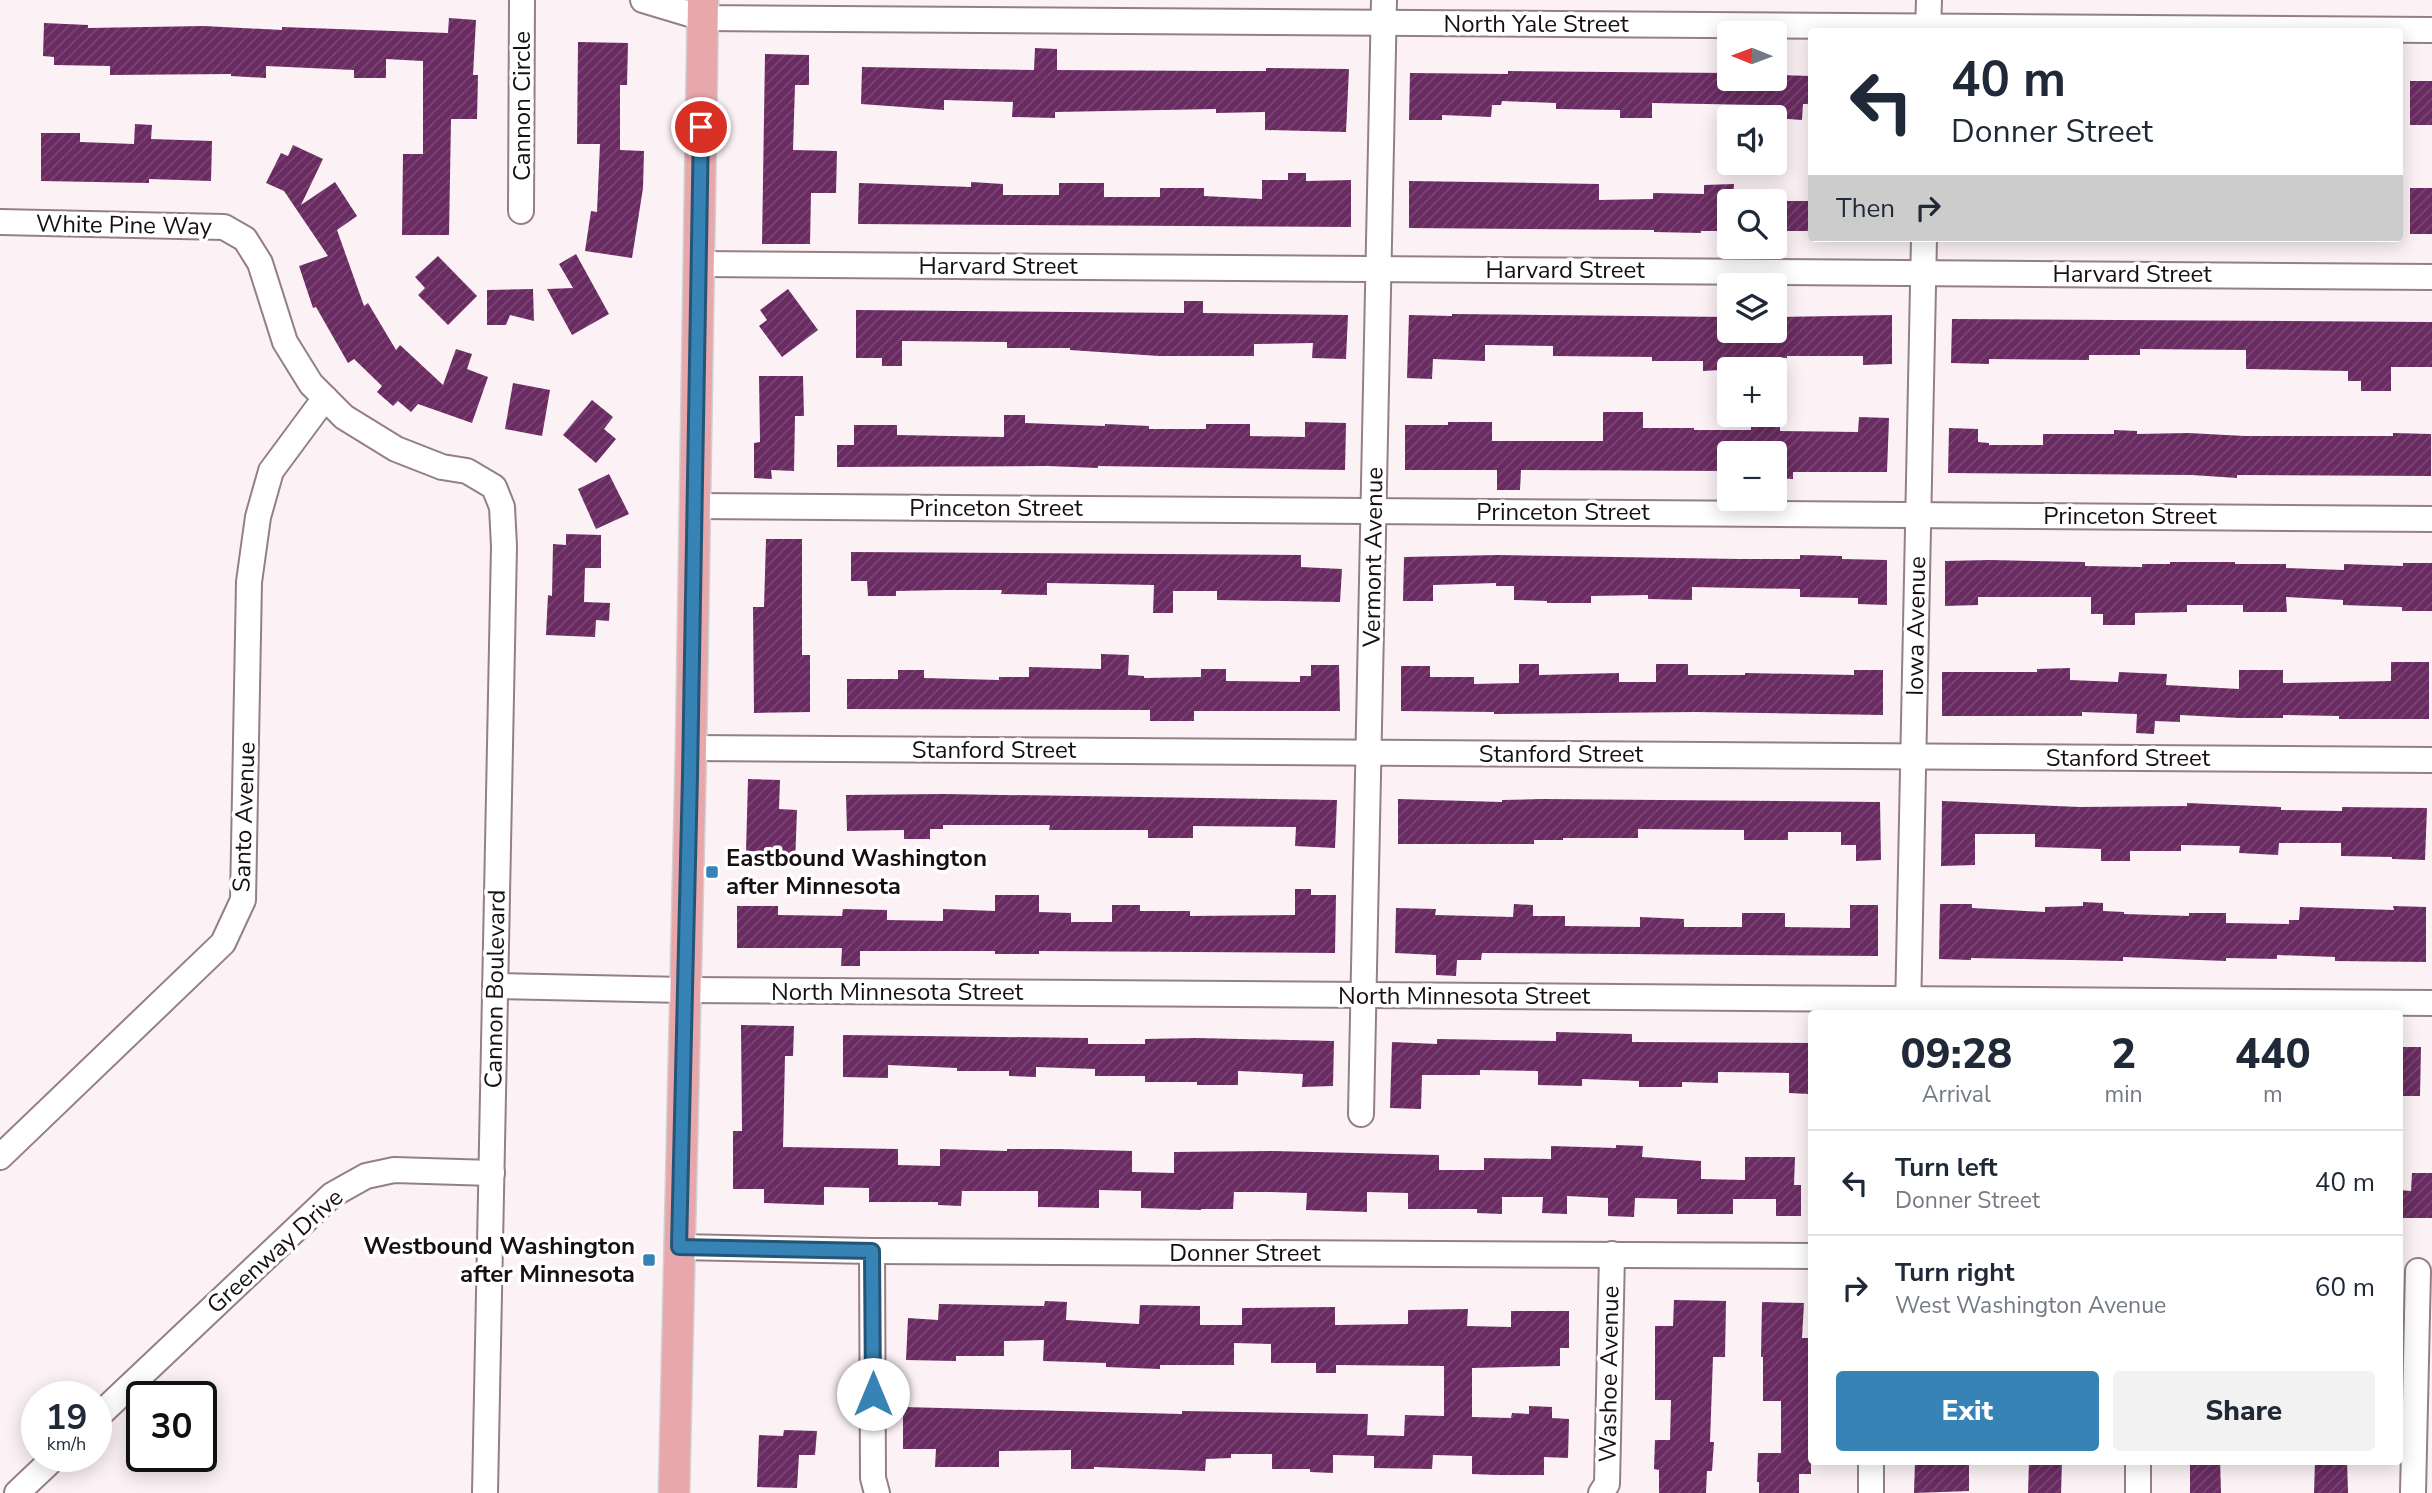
<!DOCTYPE html>
<meta charset="utf-8">
<style>
body{margin:0;font-family:"Nunito Sans",sans-serif;background:#f2f2f3;color:#1f2937;height:100vh;display:flex;flex-direction:column;font-size:26px;white-space:nowrap}
*{box-sizing:border-box;margin:0}
p{font-size:23px;color:#747a83}
.icon{flex:none;width:38px;height:38px;fill:none;stroke:currentColor;stroke-width:2;stroke-linecap:round;stroke-linejoin:round}
.map{position:relative;flex:1;overflow:hidden}
.drawer{position:absolute;left:1808px;top:1010px;width:595px;height:455px;display:flex;flex-direction:column;background:#fff;border-radius:7px;box-shadow:0 4px 18px #0003}
.drawer>*{flex:none}
.top-card{position:absolute;left:1808px;top:28px;width:595px;height:214px;border-radius:7px;box-shadow:0 4px 18px #0003;background:#fff;color:#1f2937;overflow:hidden}
.needle{width:46px;rotate:271deg}
.controls{position:absolute;left:1717px;top:21px;display:grid;gap:14px}
.controls a{display:grid;place-items:center;width:70px;height:70px;border-radius:7px;background:#fff;box-shadow:0 4px 18px #0003;font-size:35px}
.speed{position:absolute;left:21px;top:1381px;display:flex;gap:14px;font-size:35px;font-weight:700;text-align:center}
.speed>*{display:grid;place-content:center;width:91px;height:91px;border-radius:50%;background:#fff;box-shadow:0 4px 18px #0003;line-height:1}
.speed small{font-size:18px;font-weight:400}
.speed .limit{border:4px solid #111;border-radius:10px;background:#fff;color:#111}
.pin{position:absolute;display:grid;place-items:center;width:60px;height:60px;color:#fff;margin:-30px;border:4px solid #fff;border-radius:50%;box-shadow:0 2px 7px #0007}
.me{position:absolute;width:77px;margin:-38px;rotate:0deg;stroke-linejoin:round;filter:drop-shadow(0 0 5px #0008)}
.turn{display:flex;align-items:center;gap:24px;height:147px;padding:0 28px;font-size:32px}
.turn .icon{width:91px;height:91px;stroke-width:2.5}
.turn b{display:block;font-size:49px;line-height:60px}
.then{display:flex;align-items:center;height:66px;padding:0 28px;background:#0003;gap:14px;font-size:26px}
.eta{display:flex;justify-content:space-evenly;align-items:center;height:119px;text-align:center}
.eta b{font-size:42px;font-weight:800;line-height:49px}
.action{display:flex;gap:14px;margin-top:auto;padding:14px 28px}
.action a{flex:1;height:80px;border-radius:7px;background:#3883b6;color:#fff;font-size:28px;font-weight:800;line-height:80px;text-align:center}
.action a+a{background:#f2f2f3;color:#1f2937}
ul{padding:0;list-style:none}
li{display:flex;align-items:center;gap:21px;height:105px;padding:0 28px;border-top:2px solid #e0e1e3}
li div{flex:1}
li b{display:block;font-size:26px}
li em{font-style:normal}
.map>svg:first-child{display:block}
</style>
<div class="map">
<svg width="2432" height="1493" viewBox="0 0 2432 1493">
<defs>
<pattern id="building-hatch" width="6" height="6" patternUnits="userSpaceOnUse" patternTransform="scale(1.75)"><rect width="6" height="6" fill="#692b61"/><path d="M-1 1l2-2M0 6l6-6M5 7l2-2" fill="none" stroke="#794772"/></pattern>
</defs>
<rect width="100%" height="100%" fill="#fcf2f6"/>
<g fill="url(#building-hatch)">
<path d="M449,18l27,2 -3,55h5l-1,44h-26l-2,116h-47l1,-81h20v-93l-37,-2v19h-32v-8l-88,-4v12l-35,-2v-2l-121,1v-9l-56,-1v-8l-11,-1 1,-33 44,2v3l116,-2 78,4v-3l166,6z"/>
<path d="M578,42l50,1 -1,42h-7v65l24,1 -1,37 -11,70 -47,-7 6,-40 6,1 3,-68h-23z"/>
<path d="M1035,48l22,1v21l159,1h50v-3l83,1 -3,63 -81,-2v-18l-49,1v-4l-161,3v6l-43,-1 1,-15 -69,-2v10l-83,-6 1,-37 172,3z"/>
<path d="M765,54l44,1v30h-14l-2,65 44,1 -1,42h-25l-1,51h-48z"/>
<path d="M1508,71l221,2v6h45v-4l37,1v28h-8l-1,16 -43,-3v-12l-107,-2v15h-32v-8l-64,-1v-6l-54,-2 -1,4h-9l-1,12 -49,-2v5h-33l1,-47 98,1z"/>
<rect x="2410" y="81" width="22" height="44"/>
<path d="M135,124l17,1 -1,14 61,2 -1,40 -62,-2v4l-108,-2v-48h39v9l54,2z"/>
<path d="M293,145l30,14 -22,46 34,-23 22,34 -20,14 27,76 4,-3 28,47 4,-5 43,40 13,-36 16,5 -5,15 21,8 -16,46 -54,-19 -7,8 -13,-11 -5,5 -16,-14 5,-6 -28,-27 -6,4 -32,-56 -3,1 -14,-42 29,-10 -44,-65 -18,-8 15,-30 7,3z"/>
<path d="M1288,173h18v8l45,-1v47l-493,-3 1,-41 112,4v-5l32,2v11h56v-12h45v14h56v-9h44v8l58,3v-19h26z"/>
<path d="M1409,181l190,3v16l54,-1v-6l51,1v-9l30,-1 -1,17h-4v30h-28v2l-47,-1v-2l-245,-2z"/>
<rect x="2410" y="188" width="22" height="46"/>
<rect x="1774" y="201" width="37" height="30"/>
<path d="M576,254l33,60 -37,21 -25,-46 26,-1 -14,-24z"/>
<path d="M438,256l39,40 -29,29 -30,-30 7,-7 -10,-11z"/>
<path d="M533,289l1,32 -24,-6 -4,10h-19v-35z"/>
<path d="M788,289l30,41 -36,27 -23,-31 8,-6 -7,-10z"/>
<path d="M1184,301h19v12l145,2 -2,44 -34,-1 1,-15 -59,1v12h-95l-89,-6v-2h-63v-6l-105,-1v25h-20v-8h-26v-48l328,3z"/>
<path d="M1452,314l277,3v14h45v-14l118,-2v49l-29,1v-9h-76v2h-51v11l-33,2v-10h-51v-4l-99,-1v-10l-68,-1v16l-52,-2 -1,20 -25,-1 2,-63 43,1z"/>
<path d="M1952,319l480,3v45h-41v24h-30v-10h-13v-10l-102,-2v-19l-106,-1v6h-51v5l-100,-1v5l-38,-1z"/>
<path d="M759,376h44l1,40h-9l-1,55 -23,-1 1,9 -18,-1v-35l6,-1z"/>
<path d="M513,383l37,7 -8,46 -37,-7z"/>
<path d="M592,400l21,17 -9,12 12,10 -20,24 -33,-28z"/>
<path d="M1603,412h40v16h51v2h57v-7l29,1v7l78,1 1,-15 30,1 -2,54h-94v7l-19,-1v-25h-45v18l-208,-1 -1,20h-23v-20h-92v-45h43v-3h44v19h111z"/>
<path d="M1004,415h21v8l80,3v-2l44,2v3h57v-5h44v12l55,1v-15l41,1 -1,47 -247,-4v2l-50,-2 -211,1v-22h17v-20h43v10l107,2z"/>
<path d="M1949,428l29,1v13l11,1v2h54v-11h71v-4l23,1v3l51,-1 57,3h148v-3l38,1v42l-194,-1v3l-45,-3 -244,-2z"/>
<path d="M609,474l20,40 -33,15 -18,-40z"/>
<path d="M566,534l35,1v33h-16l-1,34 26,1 -1,18 -13,-1 -1,17 -49,-2 2,-40 4,1 1,-52 13,1z"/>
<path d="M766,539h36v116h8v57l-56,1 -1,-106h11z"/>
<path d="M851,552l450,3v12l41,2 -2,33 -123,-2v-9h-44v22h-20l1,-28 -50,-1 -57,-1v12l-46,-1 1,-4h-55l-51,1v5h-28l-1,-15h-16z"/>
<path d="M1498,555l241,4h61v-4l42,1v3l45,1v45l-29,-1v-6l-58,-1v-8l-108,-2v13l-44,-1v-4l-57,1v7h-44v-2l-33,-1v-14h-18v-3l-63,2v16h-30l1,-44z"/>
<path d="M1990,560l95,2v4l57,1v-3h28v-2h65v2h51v4l58,2v-6l59,2v-3h29v48h-30v-4l-59,-2v-5l-57,-3 1,15h-44v-7h-56v7l-52,1v12h-32v-11h-12v-17h-113v8l-33,1v-45z"/>
<path d="M1101,654l28,1 -1,20 16,1v2l57,-1v-8h25v12l74,1v-6h11v-11h28l1,46h-146v10h-44v-11l-303,-1v-30h51v-9h26v8l75,2v-3h30v-10l72,2z"/>
<path d="M2391,662h38v57h-90v-3l-56,-1v3h-44l-59,-3v7l-25,-1 -1,13 -18,-1 1,-19 -55,-2v4h-140v-44h95v-3l33,-1v12l48,2 1,-10 21,1 27,1 -1,11 73,4v-19h44v13l108,-2z"/>
<path d="M1519,664h20v11l80,-2v9h37v-18h32v11h57v-2l109,2v-5h29v45l-188,-3 -201,2v-2l-93,-1v-45h29v11h44v7l45,-1z"/>
<path d="M748,779l32,1 -1,29 18,1 -2,55 -17,-1v-12l-32,-1z"/>
<path d="M943,794l394,6 -2,48 -40,-2 1,-19 -103,-1v12h-45v-8h-99l1,-5h-107v4h-13v10h-26v-9l-57,1 -1,-36z"/>
<path d="M1398,799l104,3v-2l40,-1 338,3 1,58 -25,1v-16h-15v-13h-53v8h-44v-10l-106,-1v9h-75v2h-29v4h-136z"/>
<path d="M1942,801l138,6 107,-1v-3l94,4v3l61,1v-4l85,1 -2,52 -33,-1v-2l-51,-1v-13h-62l-1,12 -39,-2 1,-7 -59,-1v6h-51v10h-29v-12l-66,-2v-13h-60v31l-34,1z"/>
<path d="M1295,889h16v6h25l-1,58 -296,-2v3h-44v-3h-135v15h-19l1,-18h-105v-42h41v9l64,1 1,-7 44,1v10l56,1v-12l52,2v-16h44v17l32,1v9h41v-17h28v6h50v5l105,-1z"/>
<path d="M2083,902l20,1v8l21,1v2l65,2v-3h37v10l63,1v-4h10l1,-13 94,3 -1,-4 33,1v55l-91,-1v-4l-58,-2v4l-51,-1v3l-103,-4v4l-152,-3v2l-32,-1 1,-55h32v4l73,4v-5l38,-1z"/>
<path d="M1514,904l19,1v11h32v10l75,1v-10l44,2v8h58v-14h43v14l65,1v-23h28v51l-396,-3 -1,7h-24l-1,16 -20,-1v-20l-41,-2 1,-45 40,1 -1,6 78,2z"/>
<path d="M741,1025l53,1 -1,30h-8l-2,91 115,2v16l42,1v-17l67,2v-2h49l76,2v21l42,1v-21l99,-1 166,4v15h45v-12l67,1v-13l65,2v-3l27,1 -1,11 59,4v18l44,1v-23h50l-1,28h7v31h-25v-17h-43v15h-56v-15l-42,-1 -1,19 -26,-1v-18l-41,-2v18l-25,-1 1,-16h-41v17l-25,-1v-4h-69v-16l-41,-1v20l-61,-2 1,-17 -39,-1h-34l-1,17h-32v1l-60,-2v-17l-42,-1v18l-61,-1v-16h-76l-1,15 -23,-1v-3h-69v-14l-45,-1v18l-60,-2v-14h-31v-58h9z"/>
<path d="M1556,1032l76,2v8l179,1 -2,51 -20,-1v-20l-71,-1v11l-36,-1v5h-43v-6l-57,-2v7l-44,-1v-14l-58,-1v5h-58l-1,34 -31,-1 2,-66 45,2v-5l119,2z"/>
<path d="M843,1035l245,3v6h57v-5l52,-1 137,3 -1,45 -31,1 1,-13 -65,-3v14h-41v-3h-52v-6h-50v-7l-59,-2v10l-27,-1v-5h-52v-3l-69,-3v13l-45,-1z"/>
<path d="M2399,1047h22l-1,49h-21z"/>
<path d="M2412,1173h20v45h-33v-28l12,1z"/>
<path d="M1674,1300l52,1 -1,56h-12l-3,85h4l-2,29h-5l-1,22h-47v-23l-5,-1 1,-29h15l1,-40h-16v-74h18z"/>
<path d="M1045,1301l22,1 -1,18 73,4 1,-19 60,1v19h42v-17l93,-1v18l73,-1v-14l60,-1 -1,17 44,1v-16h58v37h-9v18l-88,2v49l39,1 1,-5 17,1v-8l23,1v11l17,1 -1,39 -24,-1v18h-47l-25,-1v-18l-39,-1 -1,14 -58,-1v-12l-41,-1v18l-23,-1v-3h-38v-15h-41v4l-25,1 -1,12 -111,-4v2h-23v-19l-72,1v16h-64l1,-18h-33v-42l279,7v-3l186,3 -1,21 37,1 1,-21 39,1v-50l-108,-1v8h-20v-10h-45v-19l-37,-1v22h-74v4l-54,-2v-4l-63,-2 1,-21 -40,1v15h-48v5l-50,-1 2,-42 30,2 1,-16 105,2z"/>
<path d="M1762,1302l42,1 -2,35h9v136h-12v19h-40v-11h-2l1,-29h23v-52h-18v-44h-2z"/>
<path d="M784,1430l33,1 -2,24h-16l-2,33 -40,-1 2,-52 24,1z"/>
<path d="M1915,1461l54,2v28l-55,2z"/>
<path d="M2029,1461h33l-1,32h-33z"/>
<path d="M2190,1461h30l1,32h-31z"/>
<path d="M2315,1461h32l1,32h-34z"/>
</g>
<g fill="none" stroke-linecap="round" stroke-linejoin="round">
<defs>
<g id="minor">
<path d="M643,0l60,18 1729,12"/>
<path d="M1928,32l1,-32"/>
<path d="M521,211l1,-211"/>
<path d="M0,222l224,5 21,12 15,24 25,79 26,42 33,33 52,32 46,18 25,4 27,16 8,20 2,39 -19,947"/>
<path d="M699,264l1733,13"/>
<path d="M695,506l1737,13"/>
<path d="M691,748l1741,12"/>
<path d="M495,986l190,4 1747,13"/>
<path d="M1908,1013l16,-775"/>
<path d="M1361,1114l23,-1114"/>
<path d="M0,1157l223,-214 20,-43 6,-318 9,-65 13,-46 54,-73"/>
<path d="M679,1247l193,4 939,5"/>
<path d="M872,1251l1,227 4,15"/>
<path d="M96,1418l236,-223 34,-19 28,-6 98,3"/>
<path d="M17,1493l39,-37"/>
<path d="M1601,1493l6,-9 5,-230"/>
<path d="M1871,1493v-32"/>
<path d="M2138,1493v-32"/>
<path d="M2413,1493l5,-222"/>
</g>
<path id="major" d="M674,1493l17,-745 12,-748"/>
</defs>
<use href="#minor" stroke="#957f87" stroke-width="28"/>
<use href="#major" stroke="#d1cfd0" stroke-width="33"/>
<use href="#minor" stroke="#fff" stroke-width="24"/>
<use href="#major" stroke="#e7a7ab" stroke-width="30"/>
</g>
<g fill="none" stroke-linecap="round" stroke-linejoin="round">
<defs>
<path id="route" d="M701,127l-11,648 -11,472 193,4 1,143"/>
</defs>
<use href="#route" stroke="#245576" stroke-width="18"/>
<use href="#route" stroke="#3883b6" stroke-width="12"/>
</g>
<g fill="#3883b6" stroke="#fff" stroke-width="2.5">
<rect x="705" y="865" width="14" height="14" rx="3.5"/>
<rect x="642" y="1253" width="14" height="14" rx="3.5"/>
</g>
<g text-anchor="middle" stroke-width="7" stroke-linejoin="round" paint-order="stroke">
<g font-size="24" fill="#170f12" stroke="#fff">
<text x="1536" y="32">North Yale Street</text>
<text transform="translate(522 106) rotate(-90)" y="8">Cannon Circle</text>
<text transform="translate(124 225) rotate(1)" y="8">White Pine Way</text>
<text x="998" y="274">Harvard Street</text>
<text x="1565" y="278">Harvard Street</text>
<text x="2132" y="282">Harvard Street</text>
<text x="996" y="516">Princeton Street</text>
<text x="1563" y="520">Princeton Street</text>
<text x="2130" y="524">Princeton Street</text>
<text transform="translate(1373 557) rotate(-89)" y="8">Vermont Avenue</text>
<text transform="translate(1916 626) rotate(-89)" y="8">Iowa Avenue</text>
<text x="994" y="758">Stanford Street</text>
<text x="1561" y="762">Stanford Street</text>
<text x="2128" y="766">Stanford Street</text>
<text transform="translate(244 817) rotate(-88)" y="8">Santo Avenue</text>
<text transform="translate(495 989) rotate(-89)" y="8">Cannon Boulevard</text>
<text x="897" y="1000">North Minnesota Street</text>
<text x="1464" y="1004">North Minnesota Street</text>
<text transform="translate(275 1251) rotate(-42)" y="8">Greenway Drive</text>
<text x="1245" y="1261">Donner Street</text>
<text transform="translate(1609 1374) rotate(-89)" y="8">Washoe Avenue</text>
</g>
<g font-size="24" font-weight="bold" fill="#170f12" stroke="#fff" text-anchor="start">
<text x="726" y="866">Eastbound Washington<tspan x="726" dy="28">after Minnesota</tspan></text>
<text x="635" y="1254" text-anchor="end">Westbound Washington<tspan x="635" dy="28">after Minnesota</tspan></text>
</g>
</g>
</svg>
<div class="controls">
<a><svg class="needle" viewBox="-14 -14 28 28"><path d="M0-13l5 13h-10z" fill="#e53935"/><path d="M0 13l5-13h-10z" fill="#747a83"/></svg></a>
<a><svg class="icon" aria-label="sound" viewBox="0 0 24 24"><path d="M4 9h4l5-4v14l-5-4H4zM17 9q2 3 0 6"/></svg></a>
<a><svg class="icon" aria-label="search" viewBox="0 0 24 24"><circle cx="10" cy="10" r="6"/><path d="M15 15l6 6"/></svg></a>
<a><svg class="icon" aria-label="layers" viewBox="0 0 24 24"><path d="M12 4l9 5-9 5-9-5zM3 14l9 5 9-5"/></svg></a>
<a>+</a>
<a>−</a>
</div>
<div class="speed"><div>19<small>km/h</small></div><div class="limit">30</div></div>
<div class="pin" style="left:701px;top:127px;background:#d93025"><svg class="icon" aria-label="arrive" viewBox="0 0 24 24"><path d="M6 21V4h12l-3 4 3 4H6"/></svg></div>
<svg class="me" style="left:873px;top:1394px" viewBox="-20 -20 40 40"><circle r="19" fill="#fff"/><path d="M0-13L10 11 0 6-10 11z" fill="#3883b6"/></svg>
<div class="top-card">
<div class="turn"><svg class="icon" aria-label="left" viewBox="0 0 24 24"><path d="M17 20v-9H6M10 6l-5 5 5 5"/></svg><div><b>40 m</b>Donner Street</div></div>
<div class="then">Then<svg class="icon" aria-label="right" viewBox="0 0 24 24"><path d="M7 20v-9h11M14 6l5 5-5 5"/></svg></div>
</div>
<section class="drawer">
<div class="eta">
<div><b>09:28</b><p>Arrival</p></div>
<div><b>2</b><p>min</p></div>
<div><b>440</b><p>m</p></div>
</div>
<ul>
<li><svg class="icon" aria-label="left" viewBox="0 0 24 24"><path d="M17 20v-9H6M10 6l-5 5 5 5"/></svg><div><b>Turn left</b><p>Donner Street</p></div><em>40 m</em></li>
<li><svg class="icon" aria-label="right" viewBox="0 0 24 24"><path d="M7 20v-9h11M14 6l5 5-5 5"/></svg><div><b>Turn right</b><p>West Washington Avenue</p></div><em>60 m</em></li>
</ul>
<div class="action"><a>Exit</a><a>Share</a></div>
</section>
</div>
